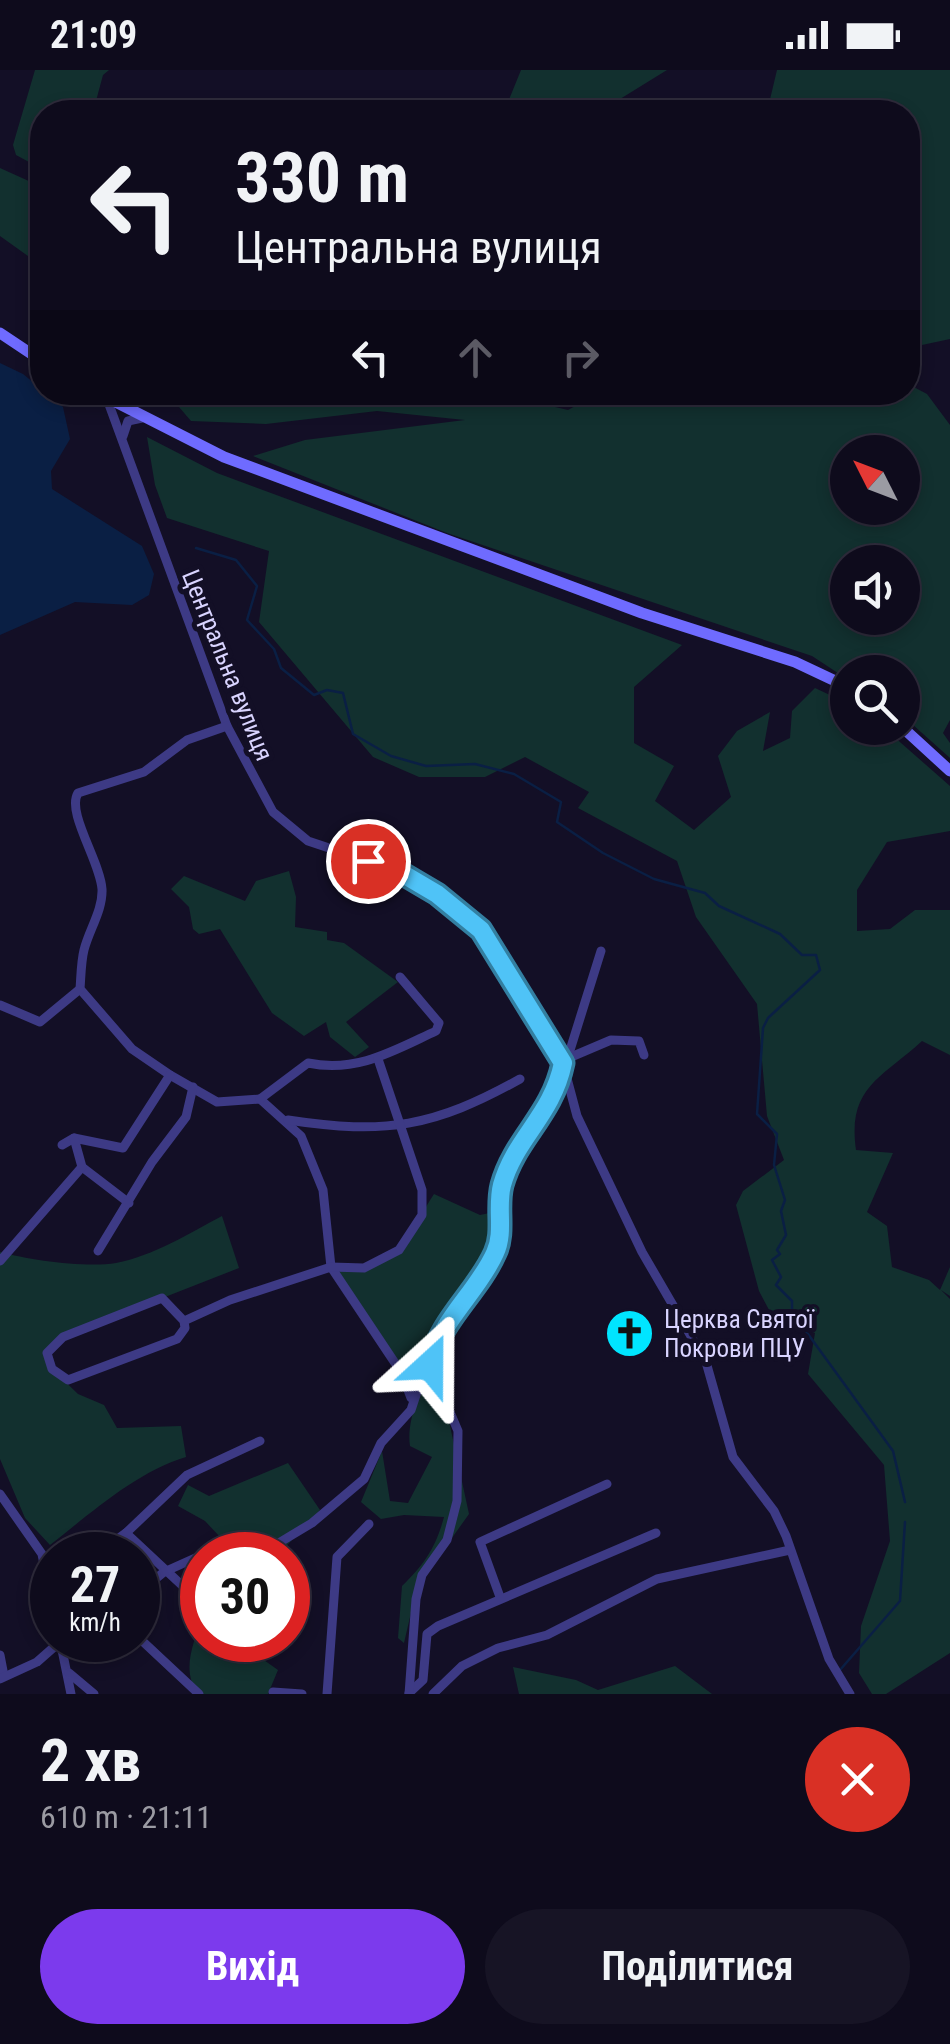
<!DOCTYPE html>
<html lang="uk">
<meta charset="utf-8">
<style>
body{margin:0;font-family:"Roboto Condensed",sans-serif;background:#171425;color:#f1f3f6;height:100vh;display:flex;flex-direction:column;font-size:38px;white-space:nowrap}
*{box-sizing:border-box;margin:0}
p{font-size:32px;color:#9b9ba3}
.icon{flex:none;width:55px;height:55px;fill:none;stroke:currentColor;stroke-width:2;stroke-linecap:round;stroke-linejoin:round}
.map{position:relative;height:1624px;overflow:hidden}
.drawer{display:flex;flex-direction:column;background:#0e0b1c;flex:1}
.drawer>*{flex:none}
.top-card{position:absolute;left:30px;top:30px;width:890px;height:305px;border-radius:40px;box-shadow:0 5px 15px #0003,0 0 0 2px #2e2b3b;background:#0e0b1c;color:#f1f3f6;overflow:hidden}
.needle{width:65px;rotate:312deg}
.controls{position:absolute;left:830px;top:365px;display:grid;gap:20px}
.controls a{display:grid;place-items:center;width:90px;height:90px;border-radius:50%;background:#0e0b1c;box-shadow:0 5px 15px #0003,0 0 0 2px #2e2b3b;font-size:50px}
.speed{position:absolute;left:30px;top:1462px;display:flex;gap:20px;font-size:50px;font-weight:700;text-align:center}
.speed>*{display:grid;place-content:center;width:130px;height:130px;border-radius:50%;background:#0e0b1c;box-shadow:0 5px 15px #0003,0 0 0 2px #2e2b3b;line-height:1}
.speed small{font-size:25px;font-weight:400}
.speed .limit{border:15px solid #d22;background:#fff;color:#111}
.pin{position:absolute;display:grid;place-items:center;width:85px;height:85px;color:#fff;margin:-42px;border:5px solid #fff;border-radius:50%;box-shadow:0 2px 10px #0007}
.me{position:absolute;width:110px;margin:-55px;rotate:24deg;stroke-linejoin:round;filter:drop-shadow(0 0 8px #0008)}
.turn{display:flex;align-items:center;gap:35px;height:210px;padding:0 40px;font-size:45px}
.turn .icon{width:130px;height:130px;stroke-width:2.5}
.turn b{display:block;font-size:70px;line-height:85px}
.lanes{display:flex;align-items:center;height:95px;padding:0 40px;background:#0003;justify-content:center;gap:50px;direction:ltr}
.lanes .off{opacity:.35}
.round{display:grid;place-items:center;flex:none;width:105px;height:105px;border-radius:52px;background:#171425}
.headline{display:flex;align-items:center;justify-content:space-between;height:170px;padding:0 40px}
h1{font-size:60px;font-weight:700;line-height:75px}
.primary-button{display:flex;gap:20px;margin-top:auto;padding:20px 40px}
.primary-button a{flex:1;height:115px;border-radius:60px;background:#7c3aed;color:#fff;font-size:40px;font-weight:700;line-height:115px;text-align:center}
.primary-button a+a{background:#171425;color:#f1f3f6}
.status{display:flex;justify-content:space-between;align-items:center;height:70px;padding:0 50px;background:#0e0b1c;direction:ltr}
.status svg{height:28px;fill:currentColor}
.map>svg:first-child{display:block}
</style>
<div class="status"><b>21:09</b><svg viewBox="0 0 49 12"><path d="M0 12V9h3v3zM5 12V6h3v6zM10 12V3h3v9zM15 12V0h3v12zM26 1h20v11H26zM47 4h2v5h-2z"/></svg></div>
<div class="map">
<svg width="950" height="1624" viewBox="0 0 950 1624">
<rect width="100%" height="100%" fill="#130f26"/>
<g fill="#12302f" fill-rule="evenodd">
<path d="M35,0h74l-6,5 -10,37h-51v57l-26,-14 -3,-10z"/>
<path d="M521,0h146l-68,42h-102l9,-5z"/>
<path d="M777,0h173v269l-42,9v-236h-141z"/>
<path d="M0,98l42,19v79l-42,-30z"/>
<path d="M908,314l19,10 23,31v295l-7,13 7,10v15l-47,-42 -1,-44h-54l-1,7 -35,-23 -365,-123 -194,-77 52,-16 160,-20 -88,-9 -111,13 -75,-3 -24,-28 324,-1 77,18 31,-17 309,-1zM848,382h54v56h-54zM848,492h54v56h-54z"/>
<path d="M147,367l70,36 465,172 -48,42v56l40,23 -19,35 39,29 37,-33 -13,-41 19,-25 33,-19 -7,39 27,-13 2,-27 23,-23 32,15 1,25h36l66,58v45l-63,11 -30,48v41l33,-2 25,-19h35v145l-28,-14c-40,37 -75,46 -66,109l37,3 -26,59 20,14 5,41 37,13 11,10 10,-23v29l-9,-6 9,9v354l-64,41h-14l-13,-21 2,-47 29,-85 -6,-76 -76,-91 7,-41 -39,-10 -17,-32 -23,-86 7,-14 41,-31 -17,-44 -10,-112 -61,-87 -19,-56 -99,-53 11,-16 -64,-35 -40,20h-66l-46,-20 -114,-135 10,-71 -102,-33 -12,-33z"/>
<path d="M289,801l7,26 -1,30 32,5v8l17,3 54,39 -52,40 23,25 -14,10 -25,-20 -4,-15 -22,14 -32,-23 -52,-84 -21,5 -6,-5 -4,-22 -18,-18 13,-13 61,25 11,-20z"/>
<path d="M434,1124l46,21 19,-4c2,56 -54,108 -75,160l-23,1 -70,-105c65,2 72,-24 103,-73z"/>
<path d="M222,1146l17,52 -176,69 -16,16 5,16 26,25 26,11 13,23 64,-2 5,31c-50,15 -95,56 -136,88l-25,-27 -25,-59v-207c29,8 86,16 116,11 37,-7 74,-30 106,-47z"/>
<path d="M437,1291l12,11 -2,40 22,102 -52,73 -13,56 -6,-5 4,-52c22,-21 34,-39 42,-69l-40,-2 -23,4 -20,-17 21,-51 8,50 18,2 24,-46 -22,-11c-4,-26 12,-63 27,-85z"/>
<path d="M288,1393l32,47 -42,45h-60l3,-17 -16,-17 -27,-15 10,-21 21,11z"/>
<path d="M202,1548v22h50l-1,11 27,19 -10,24h-69c-19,-22 -5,-52 3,-76z"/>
<path d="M675,1596l37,28h-193l-6,-27 63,13 22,10z"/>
</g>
<path fill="#0a1f44" d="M0,293l23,11 40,33 7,32 -19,32 1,18 90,57 12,28 -5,21 -17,10 -57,-3 -75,33z"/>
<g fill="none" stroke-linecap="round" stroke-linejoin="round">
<g stroke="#0a1f44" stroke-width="2.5">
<path d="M196,478l40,12 21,26 -10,34 27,29 7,19 33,27 13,-5 16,3 10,41 38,22 35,10 49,-2 39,10 47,28 -4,20 46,31 51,26 51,14 14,13 61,28 22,21h14l4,15 -52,48 -5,10 -6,86 20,20 -3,31 11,35 -4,11 5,24 -9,15 3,4 -8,6 9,17 -5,8 16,16v11l101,139 12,51"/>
<path d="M840,1600l60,-69 5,-79"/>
</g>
<g stroke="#3d3a85" stroke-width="9">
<path d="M107,329l120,327 46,86 35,29 90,30 39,22 44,37 80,126 16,60 65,136 64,110 27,95 41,54 12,25 43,123 21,35"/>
<path d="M123,366l5,-15 14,-3"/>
<path d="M227,656l-40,14 -43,32 -66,21c-12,19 22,68 24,96 1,21 -13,41 -18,61 -3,12 -3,26 -4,39l52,60 38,26 47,27 43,-3 41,37 22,54 8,77 70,105 10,26"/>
<path d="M0,935l40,17 40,-33"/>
<path d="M571,987l40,-17 28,1 5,14"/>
<path d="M260,1029l48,-36c49,10 85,-12 128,-32l3,-8 -39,-46"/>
<path d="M288,1050c98,15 146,7 232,-41"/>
<path d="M62,1075l12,-7 49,10 47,-73"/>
<path d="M82,1097l47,36"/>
<path d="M98,1181l54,-89 34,-45 7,-30"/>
<path d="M0,1191l82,-94 -8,-29"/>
<path d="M184,1251l1,7 -8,11 -109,41 -16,-11 -5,-16 16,-16 99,-39 22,23 46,-21 101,-33 33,1 35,-18 23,-35v-25l-44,-131"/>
<path d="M401,1302l23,-1 6,-6 6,-25 58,-84 6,-17 1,-51 18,-38 37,-55 45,-144"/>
<path d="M0,1424l42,60 10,50"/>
<path d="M126,1463l61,-58 73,-34"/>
<path d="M96,1485l30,-22 76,71"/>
<path d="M138,1523l26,-21 49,-22 64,-6 35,-21 52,-44 17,-36 30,-33 13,-39"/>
<path d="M500,1527l-20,-55 127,-58"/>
<path d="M138,1567l61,57"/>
<path d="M60,1570l11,54"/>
<path d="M0,1585l4,21"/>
<path d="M69,1603l25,21"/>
<path d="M0,1609l37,-17 25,-22"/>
<path d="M273,1622l29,2"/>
<path d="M409,1623l14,-13 4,-46 11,-8 218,-93"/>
<path d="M327,1624l10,-137 32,-33"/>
<path d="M409,1624l7,-95 6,-24 25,-35 10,-39 1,-70 -28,-66"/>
<path d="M433,1624l29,-28 36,-18 49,-13 110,-56 133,-29"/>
</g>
<g stroke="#6f6bff" stroke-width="11">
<path d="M0,263l42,28"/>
<path d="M96,322l128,65 418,156 153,49 53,25"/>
<path d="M902,657l48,44"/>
</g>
</g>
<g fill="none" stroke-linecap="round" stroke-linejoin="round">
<defs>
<path id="route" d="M368,791l30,10 39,23 44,36 82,133c-11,53 -48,75 -61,122 -6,23 3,47 -7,68 -18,40 -56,68 -65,112"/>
</defs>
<use href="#route" stroke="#337fa1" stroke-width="25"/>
<use href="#route" stroke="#4fc3f7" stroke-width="18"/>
</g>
<defs>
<symbol id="church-disc" viewBox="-11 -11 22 22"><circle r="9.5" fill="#00e5ff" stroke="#130f26"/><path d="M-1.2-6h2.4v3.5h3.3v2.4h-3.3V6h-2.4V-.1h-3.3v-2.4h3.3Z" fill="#111"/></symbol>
</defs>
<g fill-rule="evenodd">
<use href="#church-disc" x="602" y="1236" width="55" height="55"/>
</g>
<g text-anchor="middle" stroke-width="10" stroke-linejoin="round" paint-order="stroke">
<g font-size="25" fill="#d9d4ff" stroke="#130f26">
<text transform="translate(228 595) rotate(68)" y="9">Центральна вулиця</text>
</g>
<g font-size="25" fill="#d9d4ff" stroke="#130f26" text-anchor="start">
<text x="664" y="1258">Церква Святої<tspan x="664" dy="29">Покрови ПЦУ</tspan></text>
</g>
</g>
</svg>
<div class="controls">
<a><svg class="needle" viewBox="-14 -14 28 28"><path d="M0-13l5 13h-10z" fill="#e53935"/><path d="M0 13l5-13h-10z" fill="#9b9ba3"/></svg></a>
<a><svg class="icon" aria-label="sound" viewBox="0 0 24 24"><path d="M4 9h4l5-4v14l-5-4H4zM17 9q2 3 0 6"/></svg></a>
<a><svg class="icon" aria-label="search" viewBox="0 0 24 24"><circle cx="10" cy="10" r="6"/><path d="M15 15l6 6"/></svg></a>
</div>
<div class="speed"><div>27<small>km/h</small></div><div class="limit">30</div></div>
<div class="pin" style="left:368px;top:791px;background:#d93025"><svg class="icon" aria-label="arrive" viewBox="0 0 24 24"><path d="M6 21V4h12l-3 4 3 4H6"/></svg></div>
<svg class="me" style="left:430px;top:1295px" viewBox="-20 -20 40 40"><path d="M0-17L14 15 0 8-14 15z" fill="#4fc3f7" stroke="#fff" stroke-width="4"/></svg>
<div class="top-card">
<div class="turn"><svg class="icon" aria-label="left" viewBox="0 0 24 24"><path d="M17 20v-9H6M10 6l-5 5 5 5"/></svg><div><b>330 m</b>Центральна вулиця</div></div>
<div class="lanes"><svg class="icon" aria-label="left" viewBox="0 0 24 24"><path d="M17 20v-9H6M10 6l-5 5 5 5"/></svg><svg class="icon off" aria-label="ahead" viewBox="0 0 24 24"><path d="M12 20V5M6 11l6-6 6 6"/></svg><svg class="icon off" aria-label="right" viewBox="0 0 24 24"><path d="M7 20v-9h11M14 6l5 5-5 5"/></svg></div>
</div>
</div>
<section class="drawer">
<div class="headline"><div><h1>2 хв</h1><p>610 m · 21:11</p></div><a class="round" style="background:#d93025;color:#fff"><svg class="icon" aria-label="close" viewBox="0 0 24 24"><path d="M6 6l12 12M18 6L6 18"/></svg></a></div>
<div class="primary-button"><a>Вихід</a><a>Поділитися</a></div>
</section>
